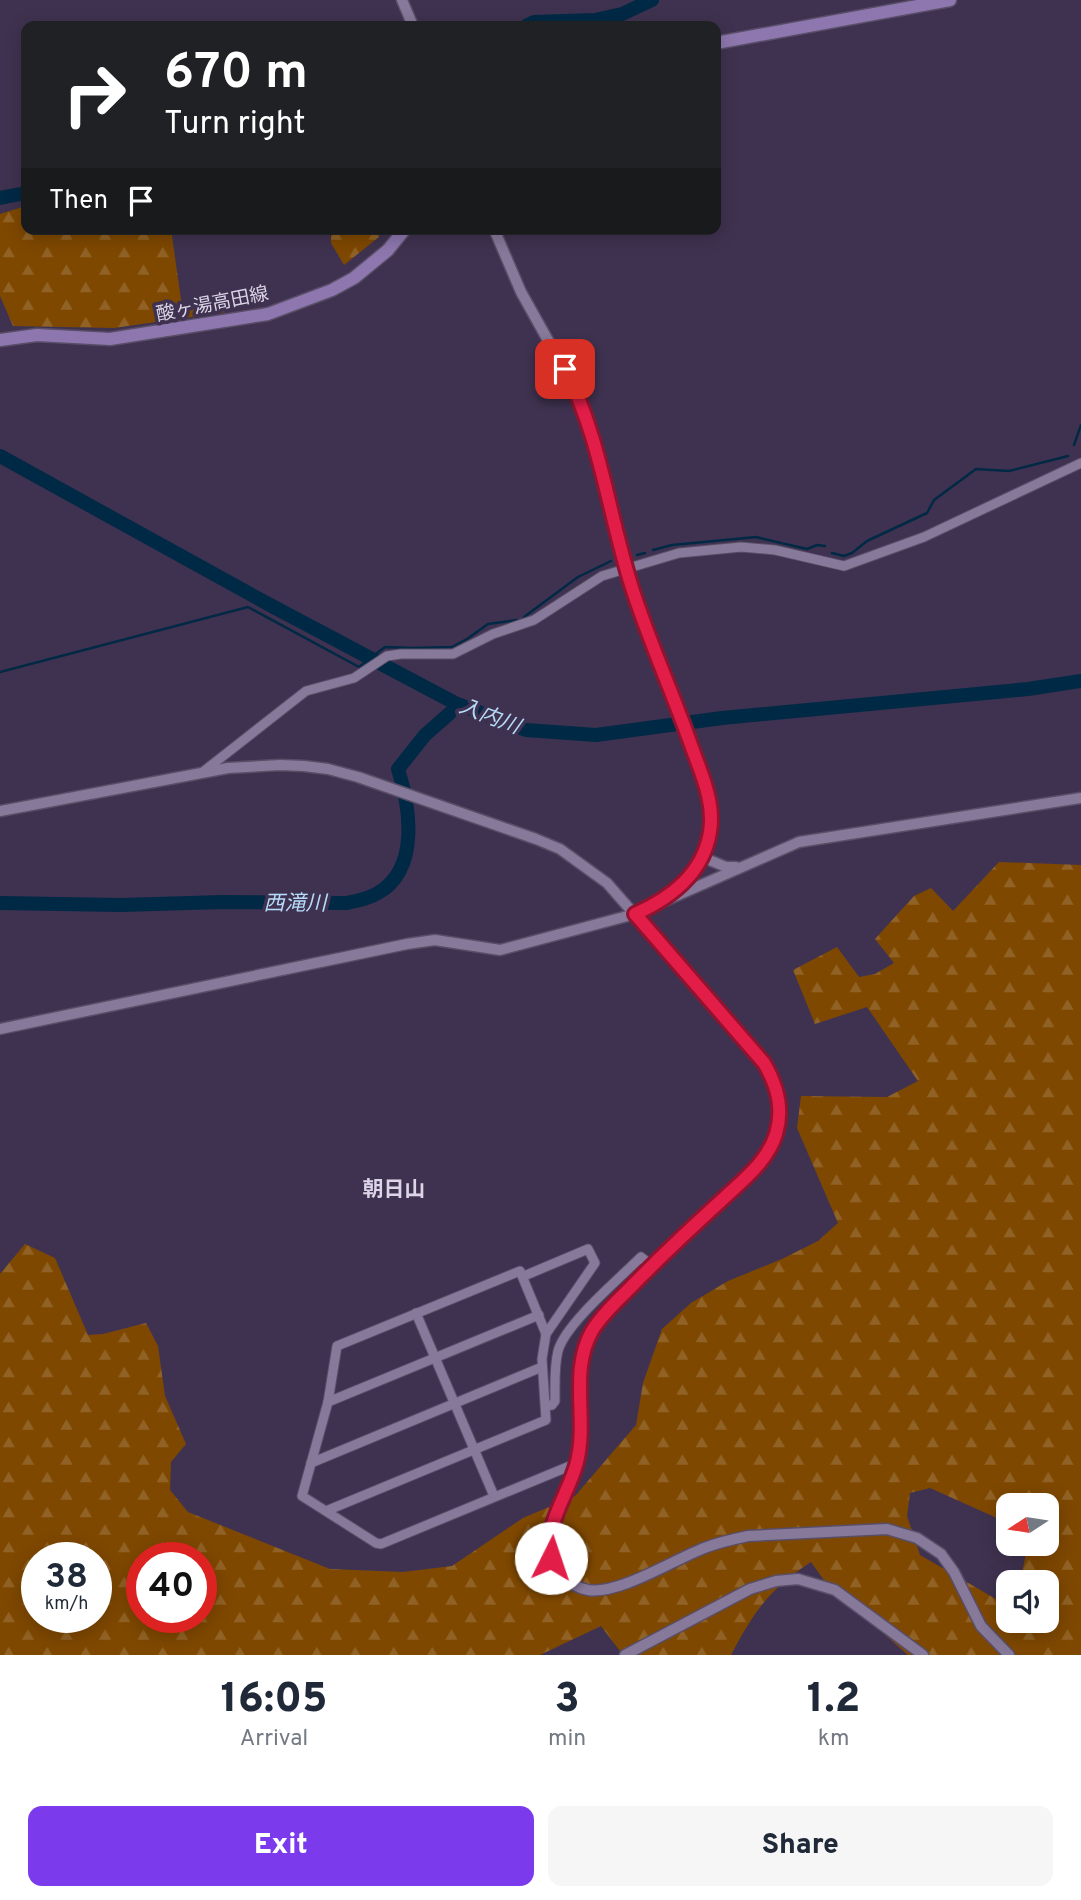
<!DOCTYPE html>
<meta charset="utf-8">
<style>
body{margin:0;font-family:Overpass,"Noto Sans JP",sans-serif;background:#f6f6f7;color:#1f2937;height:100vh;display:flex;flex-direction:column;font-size:26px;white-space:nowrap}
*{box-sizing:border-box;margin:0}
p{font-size:23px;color:#747a83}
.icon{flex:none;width:38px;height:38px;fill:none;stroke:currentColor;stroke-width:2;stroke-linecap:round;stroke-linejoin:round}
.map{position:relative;height:1655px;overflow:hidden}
.sheet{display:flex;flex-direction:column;background:#fff;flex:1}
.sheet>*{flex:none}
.banner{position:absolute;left:21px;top:21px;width:700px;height:214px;border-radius:14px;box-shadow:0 4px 18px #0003;background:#202124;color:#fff;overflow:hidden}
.needle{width:46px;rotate:258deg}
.buttons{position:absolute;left:996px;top:1493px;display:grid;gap:14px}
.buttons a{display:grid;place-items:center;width:63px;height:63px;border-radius:14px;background:#fff;box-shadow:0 4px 18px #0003;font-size:35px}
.speed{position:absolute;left:21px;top:1542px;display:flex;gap:14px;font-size:35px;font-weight:700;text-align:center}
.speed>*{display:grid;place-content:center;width:91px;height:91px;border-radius:50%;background:#fff;box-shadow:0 4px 18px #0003;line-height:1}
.speed small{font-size:18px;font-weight:400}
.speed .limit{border:10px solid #d22;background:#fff;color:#111}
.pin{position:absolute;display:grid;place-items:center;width:60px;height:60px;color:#fff;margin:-30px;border-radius:14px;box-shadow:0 4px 10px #0006}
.me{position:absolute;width:77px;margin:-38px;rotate:4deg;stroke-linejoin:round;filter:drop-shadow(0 0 5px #0008)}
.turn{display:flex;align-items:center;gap:24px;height:147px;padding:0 28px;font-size:32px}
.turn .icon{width:91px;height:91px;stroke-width:2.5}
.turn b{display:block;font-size:49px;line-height:60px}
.then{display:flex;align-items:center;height:66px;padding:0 28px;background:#0003;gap:14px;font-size:26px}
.eta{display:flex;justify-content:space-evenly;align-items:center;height:119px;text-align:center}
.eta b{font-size:42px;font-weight:800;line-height:49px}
.button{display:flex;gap:14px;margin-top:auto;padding:14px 28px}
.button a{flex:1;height:80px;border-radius:14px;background:#7c3aed;color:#fff;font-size:28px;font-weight:800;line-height:80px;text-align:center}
.button a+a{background:#f6f6f7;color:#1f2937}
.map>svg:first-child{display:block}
</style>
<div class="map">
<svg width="1081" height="1655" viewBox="0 0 1081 1655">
<defs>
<pattern id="forest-firs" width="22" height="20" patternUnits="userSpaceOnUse" patternTransform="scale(1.75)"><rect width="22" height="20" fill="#7f4800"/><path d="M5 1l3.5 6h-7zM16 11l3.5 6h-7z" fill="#916225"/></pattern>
</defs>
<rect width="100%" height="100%" fill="#3f3250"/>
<g fill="url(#forest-firs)" fill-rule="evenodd">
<path d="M26,206v23h145l11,78 42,-1 2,6 -112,16 -101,-2 -13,-30v-82z"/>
<path d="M335,229h43l1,8 -35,28 -13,-22v-10z"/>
<path d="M999,862l82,3v790h-173l-82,-72 -15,-21c-42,27 -57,50 -80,93h-108l-22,-29 -61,29h-540v-381l25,-30 30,14 33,77 15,-1 43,-11 12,23 7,50 21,48 -15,18 -1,28 18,22 142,57 73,3 49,-6 71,-48 52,-22 61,-71 7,-42 19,-54 29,-26 37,-22 54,-22 36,-18 20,-18 -41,-95 4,-32 86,1 31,-16 -51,-74 -52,17 -22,-54 44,-23 22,30 16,-3 19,-11 -19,-24 39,-43 17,-8 22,23zM930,1488l78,35v-18h38v39h-18l-8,38h26v38h-38v-14l-88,-51 -13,-39 3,-23zM37,1558h59v59h-59zM142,1558h59v59h-59z"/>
</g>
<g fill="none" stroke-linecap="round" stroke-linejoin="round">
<g stroke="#002945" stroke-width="2.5">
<path d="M1074,445l7,-20"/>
<path d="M653,550l19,-5 84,-8 51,12 10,-4 8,1"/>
<path d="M832,553l12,3 8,-3 15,-12 60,-28 7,-13 42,-31 33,2 59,-15"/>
<path d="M637,555l8,-2"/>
<path d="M524,617l54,-40 33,-16"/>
<path d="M0,672l248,-65 111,60 26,-20 29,1 38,-1 15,-8 21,-15 29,-4"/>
</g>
<g stroke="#002945" stroke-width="14">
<path d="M526,26l8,-4 61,-2 27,-6 30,-14"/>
<path d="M0,198l26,-5"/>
<path d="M0,456l270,149 185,98 71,27 70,5 126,-17 306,-29 53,-8"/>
<path d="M0,903l121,2 102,-3 124,1c10,-2 21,-4 31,-10 42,-24 32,-86 20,-124l27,-34 25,-22"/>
</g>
<defs>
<g id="minor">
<path d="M204,771l102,-80 48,-13 33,-22 14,-2h52l40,-20 41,-14 68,-44 77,-23 62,-6 34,3 69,16 80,-29 157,-74"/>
<path d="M416,1313l78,183"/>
<path d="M546,1334l-26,-63 -183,75 -9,56 -26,94 74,47 5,1 196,-81"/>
<path d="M328,1402l211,-87"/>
<path d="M546,1406l6,-1 3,-4c0,-16 -1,-34 3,-50 7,-27 62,-73 83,-94l10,8"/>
<path d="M311,1463l231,-96"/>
<path d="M326,1511l220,-91 -4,-61 4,-25 49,-71 -7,-14 -64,27"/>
</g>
<g id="tertiary">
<path d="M402,0l11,26"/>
<path d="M494,229l27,63 52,93 12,29 48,177 47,124 29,84 2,30 -9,28 -12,20 -18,16"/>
<path d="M0,811l228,-43 52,-3 24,1 24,3 30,8 178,62 24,10 47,34 151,172c19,26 28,58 14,89 -10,22 -31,39 -49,55 -32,30 -65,60 -96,92 -12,12 -25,25 -34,40 -23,39 -7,82 -15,125 -5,32 -33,62 -29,95 3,20 19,35 39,39 32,5 88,-32 119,-43 13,-5 27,-8 41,-11l139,-7 30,9 24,16 13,18 27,54 28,29"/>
<path d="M702,857l24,10h10"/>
<path d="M0,1029l407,-85 28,-4 65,10 135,-36 164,-72 282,-44"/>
<path d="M625,1655l125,-66 26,-8 22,-2 37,11 88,65"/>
</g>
<g id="secondary">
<path d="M716,43l234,-43"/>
<path d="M0,340l37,-5 73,4 158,-25 64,-24 22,-12 34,-28 17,-21"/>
</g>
</defs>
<use href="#minor" stroke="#594e67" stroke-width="11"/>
<use href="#tertiary" stroke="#594e67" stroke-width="13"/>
<use href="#secondary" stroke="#594e67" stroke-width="15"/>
<use href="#minor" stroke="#86799a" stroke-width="9"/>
<use href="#tertiary" stroke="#86799a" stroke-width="10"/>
<use href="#secondary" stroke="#8e77ae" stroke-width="12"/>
</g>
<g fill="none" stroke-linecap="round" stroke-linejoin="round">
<defs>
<path id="route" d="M551,1558c-7,-35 18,-64 26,-96 11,-44 -8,-90 15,-131 9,-15 22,-27 35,-40 31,-32 63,-62 96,-92 20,-19 45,-38 53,-65 8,-26 1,-49 -12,-71l-129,-149c36,-16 68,-40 75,-82 5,-30 -9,-59 -19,-87 -18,-51 -41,-102 -58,-154 -24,-73 -32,-153 -68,-222"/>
</defs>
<use href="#route" stroke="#92132f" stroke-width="18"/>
<use href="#route" stroke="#e11d48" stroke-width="12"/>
</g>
<g text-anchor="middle" stroke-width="7" stroke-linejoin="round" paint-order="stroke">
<g font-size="19" fill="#dcd5e7" stroke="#3f3250">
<text transform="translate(212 303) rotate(-11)" y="7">酸ヶ湯高田線</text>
</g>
<g font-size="21" font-style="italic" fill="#b6dbfa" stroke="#3f3250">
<text transform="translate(490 716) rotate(21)" y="7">入内川</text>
<text x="295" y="910">西滝川</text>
</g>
<g font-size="21" font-weight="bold" fill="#dcd5e7" stroke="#3f3250">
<text x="394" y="1196">朝日山</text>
</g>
</g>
</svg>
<div class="buttons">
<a><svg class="needle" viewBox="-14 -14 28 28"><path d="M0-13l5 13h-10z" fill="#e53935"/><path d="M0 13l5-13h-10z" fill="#747a83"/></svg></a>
<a><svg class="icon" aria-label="sound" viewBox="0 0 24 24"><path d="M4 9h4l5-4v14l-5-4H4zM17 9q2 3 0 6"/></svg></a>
</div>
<div class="speed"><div>38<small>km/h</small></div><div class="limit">40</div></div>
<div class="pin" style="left:565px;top:369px;background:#d93025"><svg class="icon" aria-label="arrive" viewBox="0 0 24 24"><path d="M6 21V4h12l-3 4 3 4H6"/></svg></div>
<svg class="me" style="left:551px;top:1558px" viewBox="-20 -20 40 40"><circle r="19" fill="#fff"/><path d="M0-13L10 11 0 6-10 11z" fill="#e11d48"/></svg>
<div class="banner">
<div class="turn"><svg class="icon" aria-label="right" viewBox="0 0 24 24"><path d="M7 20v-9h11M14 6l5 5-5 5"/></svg><div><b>670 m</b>Turn right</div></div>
<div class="then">Then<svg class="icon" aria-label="arrive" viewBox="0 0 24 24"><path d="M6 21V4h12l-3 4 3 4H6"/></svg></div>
</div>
</div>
<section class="sheet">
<div class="eta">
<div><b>16:05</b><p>Arrival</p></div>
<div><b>3</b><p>min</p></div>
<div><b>1.2</b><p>km</p></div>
</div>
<div class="button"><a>Exit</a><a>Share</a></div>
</section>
